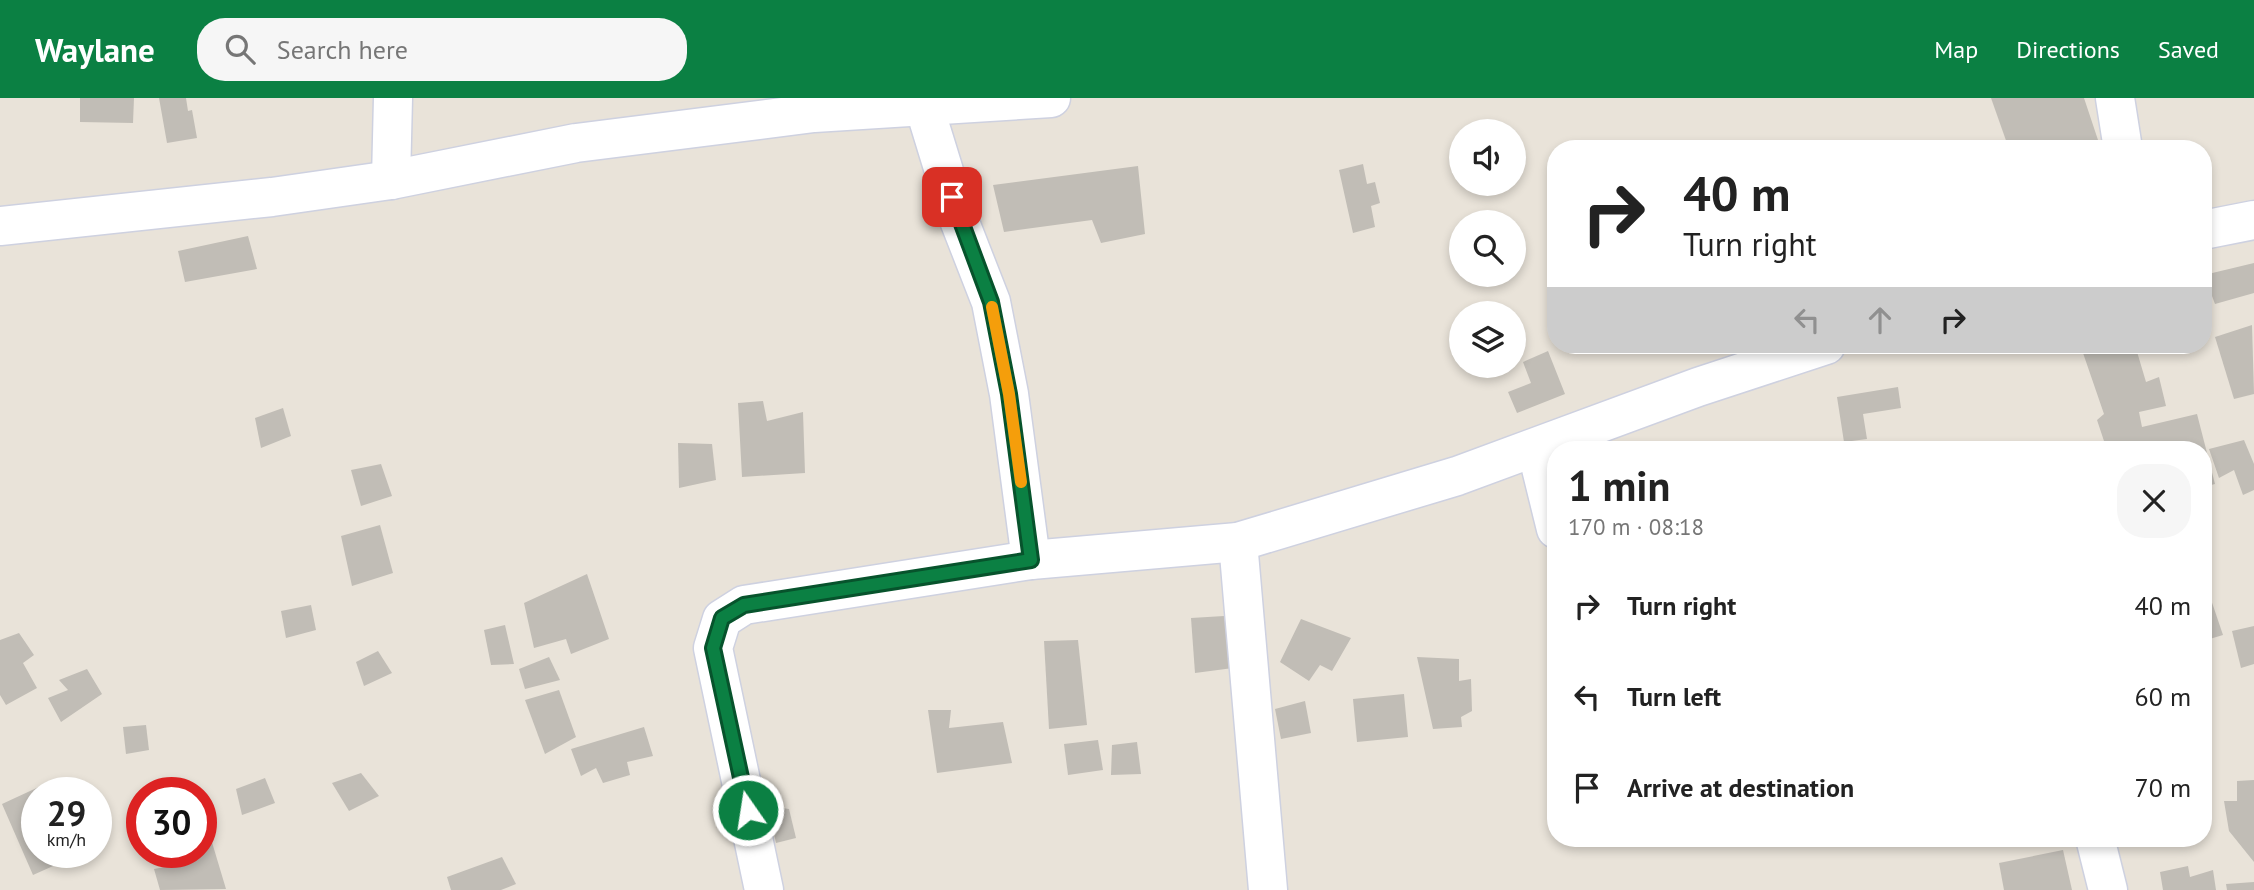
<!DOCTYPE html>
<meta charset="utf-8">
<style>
body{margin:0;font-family:"PT Sans",sans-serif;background:#f6f6f6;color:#222;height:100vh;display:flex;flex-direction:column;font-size:26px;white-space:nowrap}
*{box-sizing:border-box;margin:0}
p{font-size:23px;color:#767676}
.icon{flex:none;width:38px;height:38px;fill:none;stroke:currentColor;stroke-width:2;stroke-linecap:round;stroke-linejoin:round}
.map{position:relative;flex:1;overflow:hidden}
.sheet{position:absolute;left:1547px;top:343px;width:665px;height:406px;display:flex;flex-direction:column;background:#fff;border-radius:28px;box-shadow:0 4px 10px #0003}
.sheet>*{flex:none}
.top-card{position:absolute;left:1547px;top:42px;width:665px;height:214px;border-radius:28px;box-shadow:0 4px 10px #0003;background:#fff;color:#222;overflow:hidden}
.buttons{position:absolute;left:1449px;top:21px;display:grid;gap:14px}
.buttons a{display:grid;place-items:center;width:77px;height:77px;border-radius:50%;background:#fff;box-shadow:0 4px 10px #0003;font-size:35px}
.speed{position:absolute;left:21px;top:679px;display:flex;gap:14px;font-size:35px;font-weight:700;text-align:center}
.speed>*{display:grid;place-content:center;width:91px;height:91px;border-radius:50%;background:#fff;box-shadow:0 4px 10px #0003;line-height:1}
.speed small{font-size:18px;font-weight:400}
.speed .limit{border:10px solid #d22;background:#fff;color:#111}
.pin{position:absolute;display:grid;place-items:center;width:60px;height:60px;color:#fff;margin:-30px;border-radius:14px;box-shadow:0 4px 10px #0006}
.me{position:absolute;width:77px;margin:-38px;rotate:347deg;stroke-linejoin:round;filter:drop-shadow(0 0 5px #0008)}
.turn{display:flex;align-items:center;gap:24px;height:147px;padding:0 21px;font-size:32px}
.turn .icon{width:91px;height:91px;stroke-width:2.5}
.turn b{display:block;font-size:49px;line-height:60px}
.lanes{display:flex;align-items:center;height:66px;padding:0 21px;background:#0003;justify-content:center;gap:35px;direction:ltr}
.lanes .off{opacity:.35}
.round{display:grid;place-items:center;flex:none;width:74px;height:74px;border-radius:28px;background:#f6f6f6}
.head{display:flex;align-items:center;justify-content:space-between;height:119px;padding:0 21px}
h1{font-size:42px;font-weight:700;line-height:52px}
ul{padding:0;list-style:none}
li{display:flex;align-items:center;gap:21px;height:91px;padding:0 21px}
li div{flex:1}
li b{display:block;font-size:26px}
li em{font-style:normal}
header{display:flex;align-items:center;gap:42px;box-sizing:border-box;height:98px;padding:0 35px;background:#0b8043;color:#fff}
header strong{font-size:33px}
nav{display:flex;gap:38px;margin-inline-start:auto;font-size:24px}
.search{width:490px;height:63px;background:#f6f6f6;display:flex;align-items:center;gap:18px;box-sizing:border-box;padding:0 24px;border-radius:28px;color:#767676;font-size:26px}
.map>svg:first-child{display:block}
</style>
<header>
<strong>Waylane</strong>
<div class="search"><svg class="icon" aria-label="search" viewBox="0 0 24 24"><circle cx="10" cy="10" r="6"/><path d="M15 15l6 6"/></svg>Search here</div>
<nav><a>Map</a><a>Directions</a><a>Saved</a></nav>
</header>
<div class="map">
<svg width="2254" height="792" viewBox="0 0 2254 792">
<rect width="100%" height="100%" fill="#e9e3d9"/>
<g fill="#c1bdb6">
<path d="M80,0h54l-1,25 -53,-1z"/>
<path d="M159,0h27l2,13 4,-1 5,28 -30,5z"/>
<path d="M1991,0h93l17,51h-92z"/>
<path d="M1363,66l4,20 8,-2 5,21 -9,3 4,21 -22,6 -14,-63z"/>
<path d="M1138,68l7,68 -44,9 -9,-23 -88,12 -11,-47z"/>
<path d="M248,138l9,33 -72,13 -7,-31z"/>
<path d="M2254,165v30l-39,11 -11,-29z"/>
<path d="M2252,227l2,69 -20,5 -19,-62z"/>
<path d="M2100,247h19l1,3 15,-3 11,37 13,-5 7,29 -27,6 3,15 55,-13 18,70 -12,3v-37h-96l-10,-30 7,-6 -21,-61z"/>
<path d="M1548,253l17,43 -48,19 -9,-21 23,-9 -8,-21z"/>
<path d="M1898,289l3,21 -38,6 4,25 -23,3 -7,-45z"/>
<path d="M763,303l4,20 36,-9 2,61 -63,4 -4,-74z"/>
<path d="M283,310l8,28 -30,12 -6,-30z"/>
<path d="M2244,342l10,24v26l-11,5 -9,-25 -15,8 -10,-29z"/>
<path d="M678,345l34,1 4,36 -37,8z"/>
<path d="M381,366l11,32 -31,10 -10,-36z"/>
<path d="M380,427l13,48 -41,13 -11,-50z"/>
<path d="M587,476l22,65 -38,15 -5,-15 -32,9 -10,-45z"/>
<path d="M2203,478l20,59 -20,6z"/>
<path d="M311,507l5,25 -30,8 -5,-27z"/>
<path d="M1224,518l9,52 -38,5 -4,-55z"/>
<path d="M1301,521l50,19 -19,33 -12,-6 -11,16 -29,-19z"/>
<path d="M505,527l9,39 -23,1 -7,-35z"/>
<path d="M2254,528v38l-13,4 -9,-37z"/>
<path d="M19,535l15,22 -11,8 14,25 -31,17 -6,-10v-55z"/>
<path d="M1078,542l9,85 -38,4 -5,-88z"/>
<path d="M378,553l14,22 -28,13 -8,-24z"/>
<path d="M549,559l11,23 -35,9 -6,-20z"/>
<path d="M1417,559l42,2v22l12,-2 1,32 -11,6 1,10 -29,2z"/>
<path d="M87,571l15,25 -41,28 -13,-24 20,-8 -9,-10z"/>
<path d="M559,592l17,47 -31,17 -20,-54z"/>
<path d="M1404,596l4,43 -51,5 -4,-43z"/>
<path d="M1305,603l6,32 -30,6 -6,-30z"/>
<path d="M928,612h23l-2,18 54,-6 9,41 -75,10z"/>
<path d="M146,627l3,25 -23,4 -3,-27z"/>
<path d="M644,629l9,29 -26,6 3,13 -27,8 -7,-15 -15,8 -10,-27z"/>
<path d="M1098,642l5,30 -35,5 -4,-31z"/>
<path d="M1137,644l4,32 -30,1 1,-30z"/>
<path d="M361,675l18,23 -30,15 -17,-28z"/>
<path d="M265,680l10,25 -33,12 -6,-26z"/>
<path d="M2254,682v82l-25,-31 -5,-30h13v-20z"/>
<path d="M43,687l3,8h-9v59h32l2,6 -38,17 -31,-71z"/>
<path d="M768,708l21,3 7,29 -20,5z"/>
<path d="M208,731l18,60 -66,1 -6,-21 16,-3 -5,-14h36v-21z"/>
<path d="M2063,752l9,40h-68l-5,-27z"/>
<path d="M502,759l14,27 -15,6h-50l-4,-13z"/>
<path d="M2188,768l2,11 23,-7 3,20h-53l-3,-18z"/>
<path d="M2254,784v8h-27l-1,-6z"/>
</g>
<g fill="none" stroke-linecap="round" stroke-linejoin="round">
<defs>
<g id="street">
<path d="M2115,0l8,51"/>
<path d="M924,8l35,114 32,82 18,92 22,166"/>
<path d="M391,82l2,-82"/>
<path d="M0,128l272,-29 119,-17 185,-37 238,-30 237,-15"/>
<path d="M2203,132l51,-10"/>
<path d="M1536,350l20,81"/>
<path d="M1238,444l30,348"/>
<path d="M2095,740l13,52"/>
<path d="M764,792l-51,-242 9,-29 22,-14 287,-45 207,-18 219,-66 241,-89 128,-42"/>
</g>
</defs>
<use href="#street" stroke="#ced1e0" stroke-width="41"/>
<use href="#street" stroke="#fff" stroke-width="38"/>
</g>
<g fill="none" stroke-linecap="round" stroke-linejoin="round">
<defs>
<path id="route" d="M748,712l-35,-162 9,-30 22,-13 287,-45 -22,-166 -18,-92 -39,-105"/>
</defs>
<use href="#route" stroke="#07532c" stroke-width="18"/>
<use href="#route" stroke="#0b8043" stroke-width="12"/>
<path stroke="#f59e0b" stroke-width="12" d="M992,209l17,87 12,88"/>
</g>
</svg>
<div class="buttons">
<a><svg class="icon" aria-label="sound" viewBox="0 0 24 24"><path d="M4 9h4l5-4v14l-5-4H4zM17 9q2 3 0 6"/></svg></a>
<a><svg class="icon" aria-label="search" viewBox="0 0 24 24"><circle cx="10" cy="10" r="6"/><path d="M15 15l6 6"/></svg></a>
<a><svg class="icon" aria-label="layers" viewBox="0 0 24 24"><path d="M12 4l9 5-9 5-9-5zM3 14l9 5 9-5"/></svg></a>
</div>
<div class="speed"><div>29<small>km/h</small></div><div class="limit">30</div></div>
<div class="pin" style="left:952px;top:99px;background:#d93025"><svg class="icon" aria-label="arrive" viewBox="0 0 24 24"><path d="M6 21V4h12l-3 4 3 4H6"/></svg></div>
<svg class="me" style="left:748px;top:712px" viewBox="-20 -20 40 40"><circle r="17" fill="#0b8043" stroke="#fff" stroke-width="3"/><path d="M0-11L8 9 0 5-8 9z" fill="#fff"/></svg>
<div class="top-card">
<div class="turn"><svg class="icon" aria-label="right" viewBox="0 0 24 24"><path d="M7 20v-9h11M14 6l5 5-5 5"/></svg><div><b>40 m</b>Turn right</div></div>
<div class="lanes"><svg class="icon off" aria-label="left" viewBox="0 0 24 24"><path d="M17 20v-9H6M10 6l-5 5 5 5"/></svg><svg class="icon off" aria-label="ahead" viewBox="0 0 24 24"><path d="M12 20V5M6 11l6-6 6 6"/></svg><svg class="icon" aria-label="right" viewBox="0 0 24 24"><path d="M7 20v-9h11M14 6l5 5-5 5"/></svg></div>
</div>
<section class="sheet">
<div class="head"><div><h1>1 min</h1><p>170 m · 08:18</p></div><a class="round"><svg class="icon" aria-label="close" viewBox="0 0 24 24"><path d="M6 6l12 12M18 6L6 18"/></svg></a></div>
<ul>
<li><svg class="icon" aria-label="right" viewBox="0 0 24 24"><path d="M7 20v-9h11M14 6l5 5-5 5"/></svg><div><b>Turn right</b></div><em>40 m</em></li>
<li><svg class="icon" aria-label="left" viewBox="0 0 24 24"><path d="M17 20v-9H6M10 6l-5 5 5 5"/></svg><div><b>Turn left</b></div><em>60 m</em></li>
<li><svg class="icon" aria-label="arrive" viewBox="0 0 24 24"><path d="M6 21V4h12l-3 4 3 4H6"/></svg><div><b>Arrive at destination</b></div><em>70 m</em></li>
</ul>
</section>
</div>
